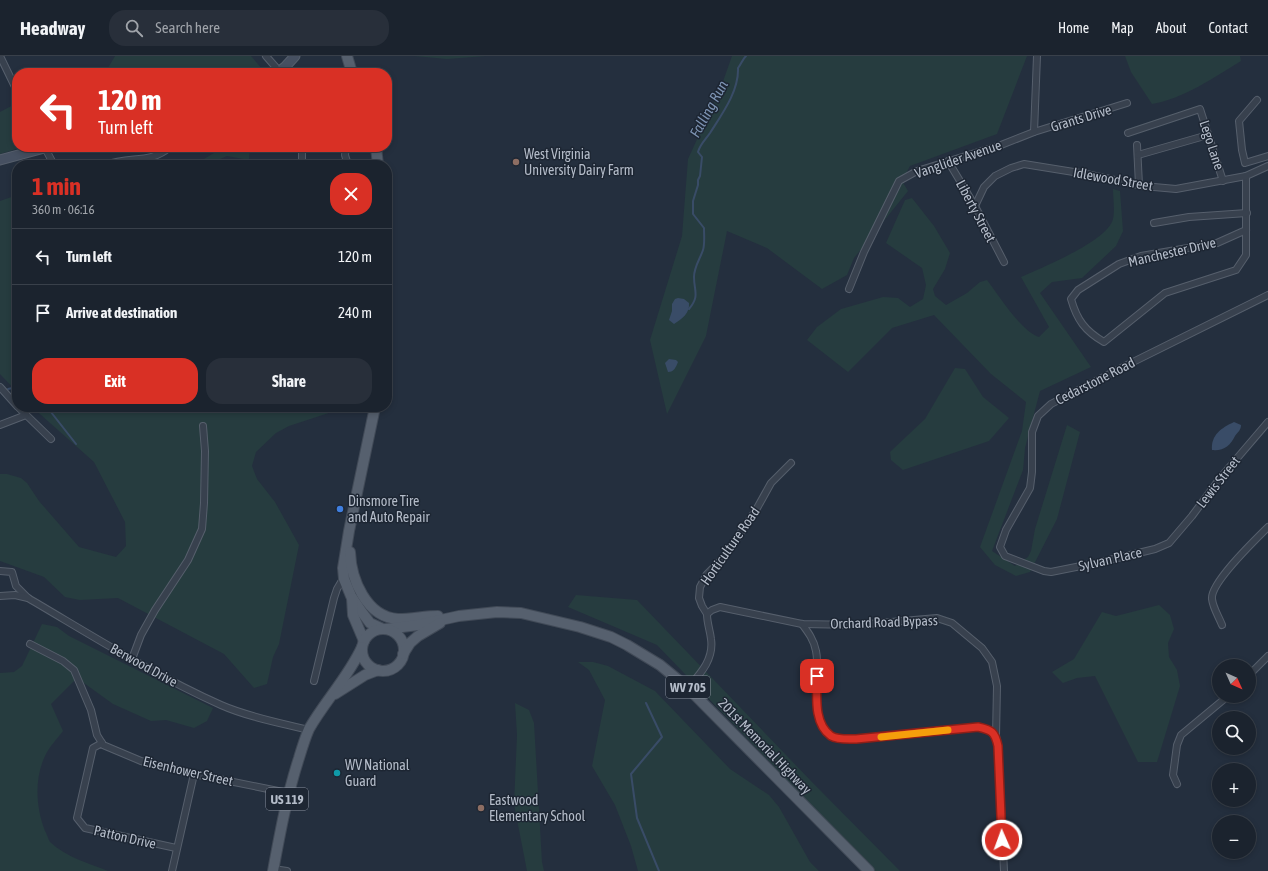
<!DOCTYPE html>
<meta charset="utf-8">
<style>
body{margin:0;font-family:"Asap Condensed",sans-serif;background:#282f3a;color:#f1f3f6;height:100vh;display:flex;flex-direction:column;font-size:15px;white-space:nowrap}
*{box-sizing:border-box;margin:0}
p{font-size:13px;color:#a0a4aa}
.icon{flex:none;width:22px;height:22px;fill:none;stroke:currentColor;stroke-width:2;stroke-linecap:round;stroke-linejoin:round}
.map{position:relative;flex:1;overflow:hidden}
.drawer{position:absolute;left:12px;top:104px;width:380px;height:252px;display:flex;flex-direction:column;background:#1b232e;border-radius:16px;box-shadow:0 2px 6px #0003,0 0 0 1px #39404a}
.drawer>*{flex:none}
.top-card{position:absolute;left:12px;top:12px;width:380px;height:84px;border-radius:16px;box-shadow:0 2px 6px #0003,0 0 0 1px #39404a;background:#d93025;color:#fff;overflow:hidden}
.needle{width:26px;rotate:135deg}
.buttons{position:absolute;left:1212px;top:603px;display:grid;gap:8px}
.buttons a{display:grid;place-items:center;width:44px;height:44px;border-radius:50%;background:#1b232e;box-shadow:0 2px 6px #0003,0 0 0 1px #39404a;font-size:20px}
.pin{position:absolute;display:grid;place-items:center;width:34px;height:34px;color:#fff;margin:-17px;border-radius:8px;box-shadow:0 2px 6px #0006}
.me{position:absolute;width:44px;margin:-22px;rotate:358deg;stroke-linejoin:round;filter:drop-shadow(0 0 3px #0008)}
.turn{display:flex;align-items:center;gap:14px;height:84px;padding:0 20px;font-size:18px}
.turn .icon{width:52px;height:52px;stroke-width:2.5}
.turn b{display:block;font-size:28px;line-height:34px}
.round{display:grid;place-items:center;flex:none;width:42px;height:42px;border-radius:16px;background:#282f3a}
.headline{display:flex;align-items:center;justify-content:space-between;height:68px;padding:0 20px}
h1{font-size:24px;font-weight:700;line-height:30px;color:#d93025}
.cta{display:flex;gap:8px;margin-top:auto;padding:8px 20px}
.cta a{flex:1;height:46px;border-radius:16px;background:#d93025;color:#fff;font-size:16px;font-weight:700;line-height:46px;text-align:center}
.cta a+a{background:#282f3a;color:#f1f3f6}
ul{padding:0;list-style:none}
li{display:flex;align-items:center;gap:12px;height:56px;padding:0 20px;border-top:1px solid #39404a}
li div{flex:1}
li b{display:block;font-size:15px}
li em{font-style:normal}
header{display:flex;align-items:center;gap:24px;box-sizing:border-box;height:56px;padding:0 20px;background:#1b232e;border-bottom:1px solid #39404a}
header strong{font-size:19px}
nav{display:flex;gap:22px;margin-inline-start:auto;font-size:14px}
.search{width:280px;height:36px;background:#282f3a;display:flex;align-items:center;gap:10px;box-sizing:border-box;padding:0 14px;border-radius:16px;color:#a0a4aa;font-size:15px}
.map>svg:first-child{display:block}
</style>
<header>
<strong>Headway</strong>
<div class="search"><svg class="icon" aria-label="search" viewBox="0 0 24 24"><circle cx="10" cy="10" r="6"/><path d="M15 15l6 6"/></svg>Search here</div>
<nav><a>Home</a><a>Map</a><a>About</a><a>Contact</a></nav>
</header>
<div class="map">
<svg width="1268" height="815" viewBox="0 0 1268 815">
<rect width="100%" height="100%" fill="#242f3e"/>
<g fill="#263c3f">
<path d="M115,0h136l12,14 -3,3h-155z"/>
<path d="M414,0h72l-39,3z"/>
<path d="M732,0h295l-30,78 -87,32 -8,15 6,10 -54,67 -7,17 -25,14 -55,-41 -40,-17 -21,105 -39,78 -17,-74 32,-104 6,-77 33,-72z"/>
<path d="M1125,0h115l1,5c-28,17 -56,37 -89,43l-21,-32z"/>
<path d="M17,47v44h6l-23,7v-42z"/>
<path d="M126,91h20l-14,6 -6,-3z"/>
<path d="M224,91h26l-1,13 -22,-4 -21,9h-52l45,-3z"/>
<path d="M1113,133l7,2 3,40 -7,15 -34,32 -30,4 -12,11 51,74 -51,24 -15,57 -2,22 -31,81 23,15 13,-9 3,-6 4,-22 32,-104 13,7 -23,87 -27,53 -14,4 -21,-11 -15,-18 42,-116 4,-29 -35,-28 -57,-59 -42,13 -44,44 -41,-32 10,-13 24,-18 42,-12 15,1 12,9 13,-8 3,-14 -4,-17 -36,-25 19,-43 7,-2 22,28 16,27 -5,16 -12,20 2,7 11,9 21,-12 13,-11 7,-2c13,17 34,51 52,57l10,-10 -28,-50c20,-9 87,-36 92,-58 2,-9 0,-21 0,-30z"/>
<path d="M17,139v197l-17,-18v-173z"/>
<path d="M955,312l10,1 18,28 26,21 -20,23 -86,29 -12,-10 -1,-8 35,-33z"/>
<path d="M32,351h315l-58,19 -13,7 -20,19 -4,14 5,13 18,23 24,43 -20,99 -6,13 -6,27 -13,4 -30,-34 -106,-56 -38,2 -15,-3 -21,-20 -44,-16v-87h7l14,4 6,5 12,18 40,46 37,10 10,-11 -1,-24 -31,-60z"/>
<path d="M576,539l61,5 174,181 89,90h-25l-218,-226 -89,-38z"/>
<path d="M1159,549l11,10 4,14 -6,14 1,14 8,13 3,16 -23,76h-19l-43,-86 -18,2 -14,5 -11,-11 22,-13 28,-47 14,4z"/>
<path d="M42,568l15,3 12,9 144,72 -6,13 -13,7 -28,-8 -15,1 -38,-17 -36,-26 -26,26 12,27c-6,8 -14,16 -18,25 -11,23 -9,52 0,75 2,3 3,8 5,11 16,15 38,21 58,29h-108v-198l14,-1 8,-6z"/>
<path d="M578,606h15l15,4 47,25 75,78 39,26 10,12 31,55 9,9h-181l-7,-25 -16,-41 -23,-39 13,-66 -16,-30z"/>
<path d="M515,647l14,7 5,13 8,139 2,9h-17l-13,-67 3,-69z"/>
</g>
<g fill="#394c67">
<path d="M678,242l6,1 5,4c1,10 -7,16 -15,21l-5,-4 3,-9v-7l3,-5z"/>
<path d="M669,303l7,1 2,2c-2,5 -4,10 -10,10l-3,-9z"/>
<path d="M1234,366l7,3c0,5 -3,7 -6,11 -5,10 -11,15 -23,14 -1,-15 9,-22 22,-28z"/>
</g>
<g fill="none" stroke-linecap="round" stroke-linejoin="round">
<g stroke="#394c67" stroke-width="2">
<path d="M689,253c11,-13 5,-18 5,-32 0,-10 6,-18 9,-27 2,-6 1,-15 1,-22l-11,-14v-13l5,-16v-5l2,-4 2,-19 -4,-5c2,-8 8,-13 12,-19 12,-19 29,-42 28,-65 4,-5 4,-8 8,-12"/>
<path d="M8,333l9,-2"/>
<path d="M47,351l29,37"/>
<path d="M646,647l16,34 -31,37 6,44 22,53"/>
</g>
<defs>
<g id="street">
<path d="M0,0l17,35"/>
<path d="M266,0l14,16 -1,1"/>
<path d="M1257,44l-18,21 3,29 3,13 23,-7"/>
<path d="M1034,76l93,-29"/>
<path d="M1128,77l72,-24 23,72"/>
<path d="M1137,89l2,40"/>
<path d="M346,91l-1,8 3,10"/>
<path d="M45,92l9,17"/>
<path d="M1138,99l70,-20"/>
<path d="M948,105l27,45 29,56"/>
<path d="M106,109c24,-10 43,0 64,-18"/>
<path d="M302,109v-18"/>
<path d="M1246,120v79l-10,15 -71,23 -61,49c-19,-11 -27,-22 -33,-43l7,-9 41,-26 22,-8 76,-13 29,-13"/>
<path d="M975,150l9,-19 11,-11 16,-8 13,-4 62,10 57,12 33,3 70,-13 22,-10"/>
<path d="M1154,167l35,-6 58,-4"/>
<path d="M849,233l15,-37 35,-71 18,-10 84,-26 33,-13 3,-76"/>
<path d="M1268,239l-137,68 -80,41 -13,12 -6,16v40l-2,16 -24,42 -6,17 5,9 39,15 7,1 50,-10 54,-13 14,-6 23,-27 29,-39 47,-55"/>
<path d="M0,331l17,19"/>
<path d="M18,351l33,32"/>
<path d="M0,369l26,-10"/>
<path d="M0,515l12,1 4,14 12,12c63,37 126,77 193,107 27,12 60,18 88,25"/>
<path d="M0,540l15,-1 13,3"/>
<path d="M707,558l-5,-8 -3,-8 1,-11 7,-13 17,-17 32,-47 15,-27 20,-20"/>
<path d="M802,568c6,8 12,16 14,27 5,22 -8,70 15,85 7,4 17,3 25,3l122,-12 11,3 7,6"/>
<path d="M1222,569c-3,-8 -9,-17 -10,-26 -2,-16 44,-60 56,-72"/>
<path d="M30,588l33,17 11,9 17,40 6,25 5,8"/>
<path d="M132,603l9,-24 14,-25 33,-50 14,-31 2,-26 1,-52 -2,-25"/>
<path d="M1249,619l19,-19"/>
<path d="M314,625l20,-83 3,-9 7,-12"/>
<path d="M688,632c13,-15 26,-29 23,-49 -1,-9 -4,-16 -4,-25l5,-4 8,-3 82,17 55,1 80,-7 15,5 30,25 10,14 5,24 -1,50 2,10 6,125"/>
<path d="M1177,728l-4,-9 4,-30 4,-10 47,-39"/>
<path d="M176,792l-91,-20 -8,-10 16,-70 9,-5 1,2 38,16 53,13 94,19"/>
<path d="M273,813l14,2"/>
<path d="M172,815l22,-97"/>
</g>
<g id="secondary">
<path d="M277,17l8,-6 10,-11"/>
<path d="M0,104l48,-13"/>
</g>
<g id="primary">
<path d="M347,0l5,17"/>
<path d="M376,91l2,18"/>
<path d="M375,351l-26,124 -6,37 1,11 7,17 10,15 9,12 13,6"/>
<path d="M350,496c1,27 16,65 48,67 14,0 27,-3 40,-3"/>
<path d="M352,542l1,17 11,26"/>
<path d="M386,573l32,-4 41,-9 38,-4 24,1 59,14 31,10 16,8 33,20 28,23 181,183"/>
<circle cx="383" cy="594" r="21"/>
<path d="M403,598l7,-11 8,-7 22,-13"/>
<path d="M335,638l30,-19 13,-5"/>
<path d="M273,815c7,-38 14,-76 26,-113 3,-10 6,-20 10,-29 16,-28 40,-53 53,-82"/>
</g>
</defs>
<use href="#street" stroke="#565f6c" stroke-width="8"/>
<use href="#secondary" stroke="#565f6c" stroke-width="11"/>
<use href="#primary" stroke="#414a57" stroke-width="12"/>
<use href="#street" stroke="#38414e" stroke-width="6"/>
<use href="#secondary" stroke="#465061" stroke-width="9"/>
<use href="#primary" stroke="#56606e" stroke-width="10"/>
</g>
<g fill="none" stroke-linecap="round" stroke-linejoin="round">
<defs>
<path id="route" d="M817,620c0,19 -4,47 14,60 7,4 17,3 25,3l122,-12c14,3 17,5 20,19l4,94"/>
</defs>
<use href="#route" stroke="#8d1f18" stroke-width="10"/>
<use href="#route" stroke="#d93025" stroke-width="7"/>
<path stroke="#f59e0b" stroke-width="7" d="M881,681l67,-7"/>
</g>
<g fill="#8d6e63" stroke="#1d2633" stroke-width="1.5">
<circle cx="516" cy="106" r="4"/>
<circle cx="481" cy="752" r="4"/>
</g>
<circle fill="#3f7fe0" stroke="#1d2633" stroke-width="1.5" cx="340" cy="453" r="4"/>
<circle fill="#0f9aa8" stroke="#1d2633" stroke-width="1.5" cx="337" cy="717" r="4"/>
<g text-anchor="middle" stroke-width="3" stroke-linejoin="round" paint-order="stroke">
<g fill="#1d2633" stroke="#878f9c" stroke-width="1">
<rect x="666" y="620" width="44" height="22" rx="3"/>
<rect x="266" y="732" width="42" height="22" rx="3"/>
</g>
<g font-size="13" font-weight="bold" fill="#b4bcc9">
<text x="688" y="636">WV 705</text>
<text x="287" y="748">US 119</text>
</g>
<g font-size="14" fill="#b4bcc9" stroke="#1d2633">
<text transform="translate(1081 62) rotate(-17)" y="5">Grants Drive</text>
<text transform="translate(1212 89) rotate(72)" y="5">Lego Lane</text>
<text transform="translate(958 103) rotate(-19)" y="5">Vanglider Avenue</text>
<text transform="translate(1113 123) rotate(10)" y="5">Idlewood Street</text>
<text transform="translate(976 155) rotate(62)" y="5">Liberty Street</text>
<text transform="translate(1172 196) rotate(-13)" y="5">Manchester Drive</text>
<text transform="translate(1095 325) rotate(-27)" y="5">Cedarstone Road</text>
<text transform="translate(1218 426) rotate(-52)" y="5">Lewis Street</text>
<text transform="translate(730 490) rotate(-55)" y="5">Horticulture Road</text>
<text transform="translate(1110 503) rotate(-13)" y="5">Sylvan Place</text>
<text transform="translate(884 566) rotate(-2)" y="5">Orchard Road Bypass</text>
<text transform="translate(144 609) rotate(29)" y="5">Berwood Drive</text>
<text transform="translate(765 690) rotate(46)" y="5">201st Memorial Highway</text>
<text transform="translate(188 715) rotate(13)" y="5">Eisenhower Street</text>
<text transform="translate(125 781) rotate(13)" y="5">Patton Drive</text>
</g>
<g font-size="14" fill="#b4bcc9" stroke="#1d2633" text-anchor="start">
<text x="524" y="103">West Virginia<tspan x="524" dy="16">University Dairy Farm</tspan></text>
<text x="348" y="450">Dinsmore Tire<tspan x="348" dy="16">and Auto Repair</tspan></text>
<text x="345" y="714">WV National<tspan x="345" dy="16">Guard</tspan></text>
<text x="489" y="749">Eastwood<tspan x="489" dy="16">Elementary School</tspan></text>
</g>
<g font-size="15" font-style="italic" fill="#7c92b1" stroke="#1d2633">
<text transform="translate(709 53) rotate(-61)" y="5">Falling Run</text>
</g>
</g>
</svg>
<div class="buttons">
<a><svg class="needle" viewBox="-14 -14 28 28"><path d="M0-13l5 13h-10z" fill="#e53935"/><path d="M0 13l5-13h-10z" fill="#a0a4aa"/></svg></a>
<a><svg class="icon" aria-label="search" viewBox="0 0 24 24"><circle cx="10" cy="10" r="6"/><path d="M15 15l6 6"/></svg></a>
<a>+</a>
<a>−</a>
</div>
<div class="pin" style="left:817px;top:620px;background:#d93025"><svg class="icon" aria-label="arrive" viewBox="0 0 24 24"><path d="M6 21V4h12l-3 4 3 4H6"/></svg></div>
<svg class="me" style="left:1002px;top:784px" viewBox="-20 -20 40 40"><circle r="17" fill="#d93025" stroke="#fff" stroke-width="3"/><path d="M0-11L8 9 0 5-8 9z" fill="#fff"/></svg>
<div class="top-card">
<div class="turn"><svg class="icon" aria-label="left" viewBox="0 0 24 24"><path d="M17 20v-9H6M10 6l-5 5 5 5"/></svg><div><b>120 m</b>Turn left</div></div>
</div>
<section class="drawer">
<div class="headline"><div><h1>1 min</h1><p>360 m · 06:16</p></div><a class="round" style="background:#d93025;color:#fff"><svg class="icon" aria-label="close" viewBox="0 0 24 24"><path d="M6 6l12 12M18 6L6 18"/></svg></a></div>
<ul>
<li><svg class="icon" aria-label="left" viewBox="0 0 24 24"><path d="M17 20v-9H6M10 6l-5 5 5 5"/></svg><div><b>Turn left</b></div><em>120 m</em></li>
<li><svg class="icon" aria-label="arrive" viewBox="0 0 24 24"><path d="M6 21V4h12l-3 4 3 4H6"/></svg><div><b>Arrive at destination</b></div><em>240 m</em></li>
</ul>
<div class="cta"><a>Exit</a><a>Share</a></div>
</section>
</div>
